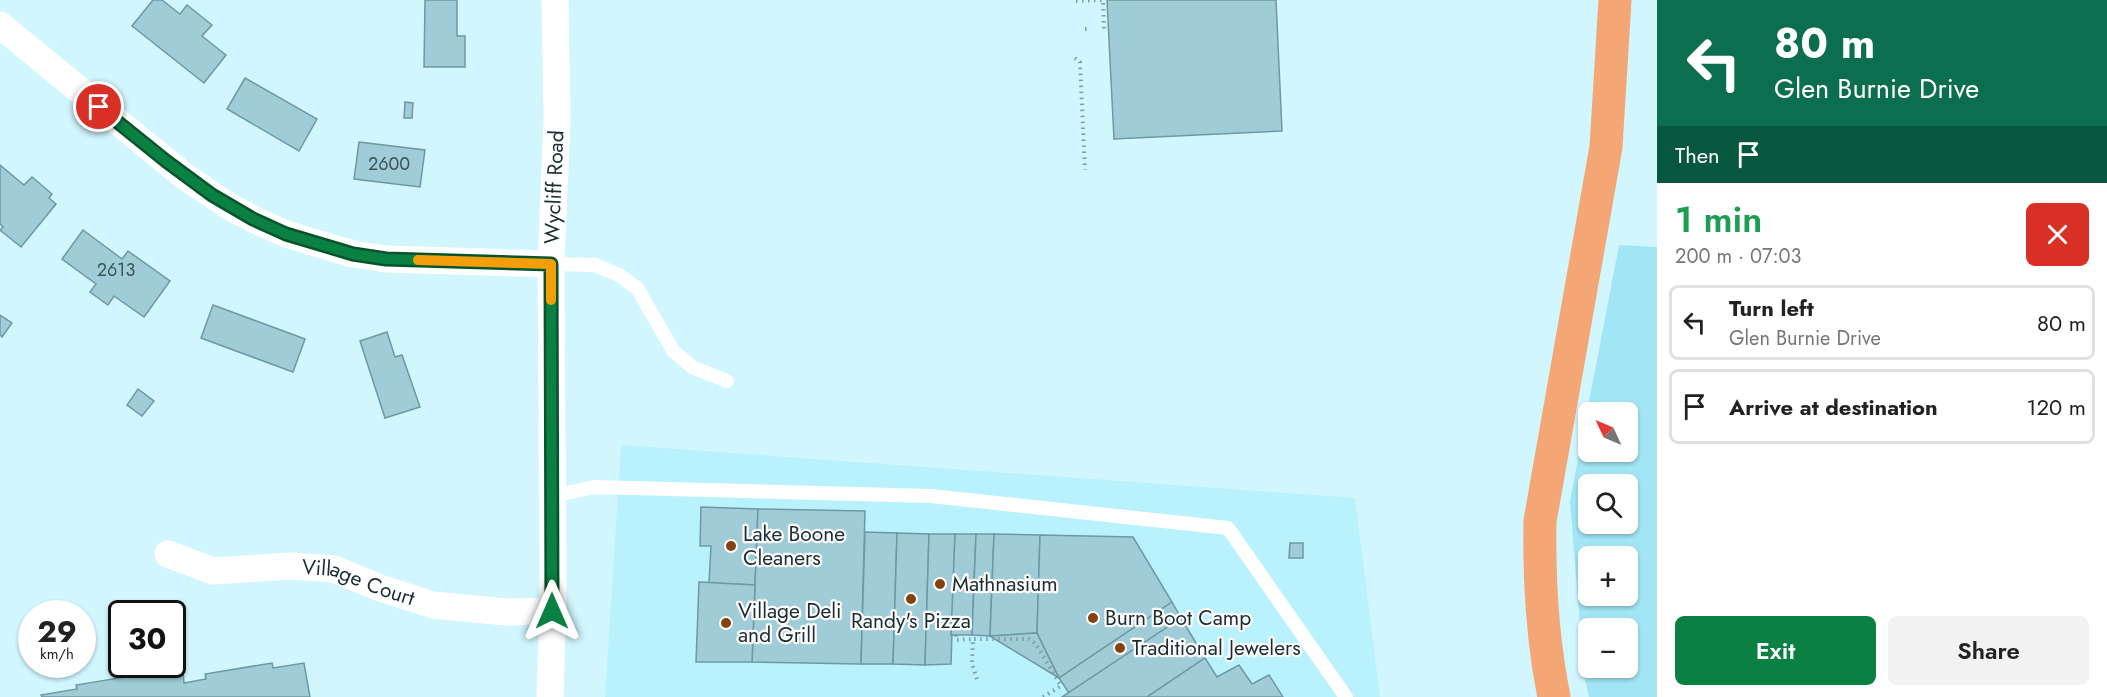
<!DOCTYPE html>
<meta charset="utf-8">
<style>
body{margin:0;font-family:Jost,sans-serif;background:#f2f2f2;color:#222;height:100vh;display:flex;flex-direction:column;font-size:22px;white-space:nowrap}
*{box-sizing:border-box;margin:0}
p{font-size:20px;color:#767676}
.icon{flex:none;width:33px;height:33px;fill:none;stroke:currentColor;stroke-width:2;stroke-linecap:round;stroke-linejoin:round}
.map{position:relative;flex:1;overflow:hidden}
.details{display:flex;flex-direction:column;background:#fff;width:450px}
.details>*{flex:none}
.guide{background:#0b6e4f;color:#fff;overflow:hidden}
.needle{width:39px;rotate:314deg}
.buttons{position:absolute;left:1578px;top:402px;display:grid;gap:12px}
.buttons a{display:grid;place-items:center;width:60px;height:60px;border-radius:9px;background:#fff;box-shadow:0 2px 4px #0004;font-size:30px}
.speed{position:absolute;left:18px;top:600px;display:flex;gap:12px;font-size:30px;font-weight:700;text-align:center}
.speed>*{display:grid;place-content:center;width:78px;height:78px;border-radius:50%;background:#fff;box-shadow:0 2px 4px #0004;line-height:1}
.speed small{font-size:15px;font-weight:400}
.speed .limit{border:3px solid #111;border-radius:9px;background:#fff;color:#111}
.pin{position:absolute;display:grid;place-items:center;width:51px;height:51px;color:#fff;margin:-26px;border:3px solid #fff;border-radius:50%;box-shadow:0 2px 6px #0007}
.me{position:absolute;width:66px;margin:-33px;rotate:0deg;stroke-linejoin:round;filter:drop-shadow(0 0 4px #0008)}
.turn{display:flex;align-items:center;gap:21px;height:126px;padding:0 18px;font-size:27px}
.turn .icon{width:78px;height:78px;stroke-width:2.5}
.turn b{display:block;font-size:42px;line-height:51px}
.then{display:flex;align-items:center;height:57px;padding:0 18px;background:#0003;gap:12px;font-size:22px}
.round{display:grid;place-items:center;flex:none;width:63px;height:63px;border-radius:9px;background:#f2f2f2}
.headline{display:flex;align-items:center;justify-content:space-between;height:102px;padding:0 18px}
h1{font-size:36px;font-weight:600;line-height:45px;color:#1e9e55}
.button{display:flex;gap:12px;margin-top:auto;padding:12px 18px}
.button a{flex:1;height:69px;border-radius:9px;background:#0b8043;color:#fff;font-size:24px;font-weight:600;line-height:69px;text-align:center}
.button a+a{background:#f2f2f2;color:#222}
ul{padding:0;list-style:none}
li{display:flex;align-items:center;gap:18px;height:75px;margin:0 12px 9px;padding:0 6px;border:3px solid #e0e0e0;border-radius:9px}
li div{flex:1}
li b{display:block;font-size:22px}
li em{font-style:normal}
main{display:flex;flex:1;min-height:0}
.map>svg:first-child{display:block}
</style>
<main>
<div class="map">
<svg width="1657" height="697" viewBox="0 0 1657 697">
<rect width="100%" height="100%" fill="#d2f6fe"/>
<path fill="#b9f1fd" d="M621,445l734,53 25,199h-775z"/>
<path fill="#a2e6f5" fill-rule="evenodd" d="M1619,245l38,2v450h-68l-5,-22 -14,-174zM1588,412h40v40h-40zM1588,484h40v40h-40zM1588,556h40v40h-40zM1588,628h40v40h-40z"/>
<g fill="#9fccd6" stroke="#6e99a2" stroke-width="1.5">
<path d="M153,0h9l18,14 7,-9 25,20 -10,11 24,19 -22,28 -72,-57z"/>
<path d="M425,0h32v36h8v31h-41z"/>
<path d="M1107,0h169l6,131 -168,8z"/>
<path d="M245,78l72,41 -18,32 -72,-42z"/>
<path d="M405,102l8,1 -1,15h-8z"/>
<path d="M359,142l66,8 -5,37 -66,-8z"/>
<path d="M0,165l24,20 8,-8 20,17 -3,4 7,6 -35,43 -21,-17 3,-3 -3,-3z"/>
<path d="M83,230l39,29 6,-8 42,30 -26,36 -30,-21 -6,9 -18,-13 6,-8 -34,-25z"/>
<path d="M213,305l92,34 -12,33 -92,-34z"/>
<path d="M0,315l12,8 -10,14 -2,-2z"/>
<path d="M387,332l8,25 7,-2 18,52 -35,11 -25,-77z"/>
<path d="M138,389l16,12 -12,15 -15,-11z"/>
<path d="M701,507l57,2 -3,76 -46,-2 2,-37h-11z"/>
<path d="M758,509l107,2 -4,153 -109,-2z"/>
<path d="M865,532l32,1 -4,131h-32z"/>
<path d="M897,533l32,1 -4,131 -32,-1z"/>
<path d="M929,534h26l-4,130 -26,1z"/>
<path d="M955,534h21l-4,101h-21z"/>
<path d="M976,534h18l-4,102 -18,-1z"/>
<path d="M994,534l46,1 -3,98 -47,3z"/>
<path d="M1040,535l93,2 39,65 -113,76 -22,-45z"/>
<path d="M1290,543h13v15h-14z"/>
<path d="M699,582l56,3 -3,77h-56z"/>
<path d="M1172,602l9,16 -112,75 -10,-15z"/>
<path d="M1181,618l24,40 -58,39h-85z"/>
<path d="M1037,633l8,17 14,28 -69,-42z"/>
<path d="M1205,658l12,19 22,-12 13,19 17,-9 14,22h-136z"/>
<path d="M272,663l1,5 31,-5 6,34h-268l-1,-2 36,-6 -1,-4 73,-12 1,4 33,-6 1,12 22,-4 -1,-5z"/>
</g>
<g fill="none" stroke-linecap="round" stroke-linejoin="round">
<g stroke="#809ca3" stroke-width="4" stroke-dasharray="1.5 4.5" stroke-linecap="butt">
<path d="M1076,1l27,-1 1,29"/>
<path d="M1085,29h4"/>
<path d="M1075,58l5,4 5,108"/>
<path d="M956,635v5l17,-1"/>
<path d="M977,679l-5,-15 1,-25h56l7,5 25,42 -18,11"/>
</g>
<g stroke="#fff" stroke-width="14">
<path d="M551,264l44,1 24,10 18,13 37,64 20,16 33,13"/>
<path d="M552,496l42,-9 337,9 297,32 118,169"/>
</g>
<g stroke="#fff" stroke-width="27">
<path d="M0,25l183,150 44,30 26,14 33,15 67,20 33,5 165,5"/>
<path id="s1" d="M168,554l45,17 78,-5 43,3 46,19 53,17 73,7 47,-1"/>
<path id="s2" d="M550,697l3,-102 -2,-331 6,-145 -2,-119"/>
</g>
<path stroke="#f4a675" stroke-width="33" d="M1554,697c-12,-59 -15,-117 -14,-176l66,-374 9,-147"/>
</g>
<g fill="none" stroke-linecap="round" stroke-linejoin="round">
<defs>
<path id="route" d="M99,107l67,54 46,34 41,24 33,15 67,20 33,5 165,5 1,347"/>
</defs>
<use href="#route" stroke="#07532c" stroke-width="15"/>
<use href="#route" stroke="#0b8043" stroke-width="10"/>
<path stroke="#f59e0b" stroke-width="10" d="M418,260l133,4v36"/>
</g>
<g fill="#84420f" stroke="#fcfcfc" stroke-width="2">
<circle cx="731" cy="546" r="6"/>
<circle cx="940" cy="584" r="6"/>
<circle cx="911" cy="599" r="6"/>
<circle cx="1093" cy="618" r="6"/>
<circle cx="726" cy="623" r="6"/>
<circle cx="1120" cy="648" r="6"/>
</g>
<g text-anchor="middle" stroke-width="4.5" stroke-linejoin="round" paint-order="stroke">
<g font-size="18" fill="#3c555a">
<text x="389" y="170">2600</text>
<text x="116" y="276">2613</text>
</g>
<g font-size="21" fill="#1b2d31" stroke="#fcfcfc">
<text dy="7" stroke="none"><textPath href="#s2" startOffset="510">Wycliff Road</textPath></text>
<text dy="7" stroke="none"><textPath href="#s1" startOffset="196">Village Court</textPath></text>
</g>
<g font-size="21" fill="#1b2d31" stroke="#fcfcfc" text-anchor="start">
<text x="743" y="541">Lake Boone<tspan x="743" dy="24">Cleaners</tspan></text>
<text x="952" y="591">Mathnasium</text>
<text x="738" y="618">Village Deli<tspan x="738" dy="24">and Grill</tspan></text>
<text x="1105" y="625">Burn Boot Camp</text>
<text x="911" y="628" text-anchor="middle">Randy's Pizza</text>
<text x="1132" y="655">Traditional Jewelers</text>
</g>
</g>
</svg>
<div class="buttons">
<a><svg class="needle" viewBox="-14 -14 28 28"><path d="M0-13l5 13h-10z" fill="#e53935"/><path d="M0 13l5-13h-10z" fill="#767676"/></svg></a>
<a><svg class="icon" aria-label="search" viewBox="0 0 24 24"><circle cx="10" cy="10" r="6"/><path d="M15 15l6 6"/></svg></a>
<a>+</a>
<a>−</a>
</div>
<div class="speed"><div>29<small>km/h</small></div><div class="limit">30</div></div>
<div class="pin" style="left:99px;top:107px;background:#d93025"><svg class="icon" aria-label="arrive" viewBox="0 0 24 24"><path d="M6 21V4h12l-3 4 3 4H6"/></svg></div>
<svg class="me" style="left:552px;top:611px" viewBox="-20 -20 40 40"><path d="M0-17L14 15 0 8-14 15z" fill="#0b8043" stroke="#fff" stroke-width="4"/></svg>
</div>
<section class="details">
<div class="guide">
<div class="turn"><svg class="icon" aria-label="left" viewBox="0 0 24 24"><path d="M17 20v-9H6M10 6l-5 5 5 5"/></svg><div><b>80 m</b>Glen Burnie Drive</div></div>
<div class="then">Then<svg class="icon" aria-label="arrive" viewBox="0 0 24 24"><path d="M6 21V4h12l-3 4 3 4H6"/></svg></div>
</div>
<div class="headline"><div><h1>1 min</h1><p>200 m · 07:03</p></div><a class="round" style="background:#d93025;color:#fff"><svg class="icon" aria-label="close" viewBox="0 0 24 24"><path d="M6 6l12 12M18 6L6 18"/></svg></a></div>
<ul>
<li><svg class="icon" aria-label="left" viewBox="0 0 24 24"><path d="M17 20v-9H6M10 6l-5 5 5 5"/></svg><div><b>Turn left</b><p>Glen Burnie Drive</p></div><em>80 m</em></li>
<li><svg class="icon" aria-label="arrive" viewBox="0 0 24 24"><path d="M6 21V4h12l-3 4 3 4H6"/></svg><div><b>Arrive at destination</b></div><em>120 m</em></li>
</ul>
<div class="button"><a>Exit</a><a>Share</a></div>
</section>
</main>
